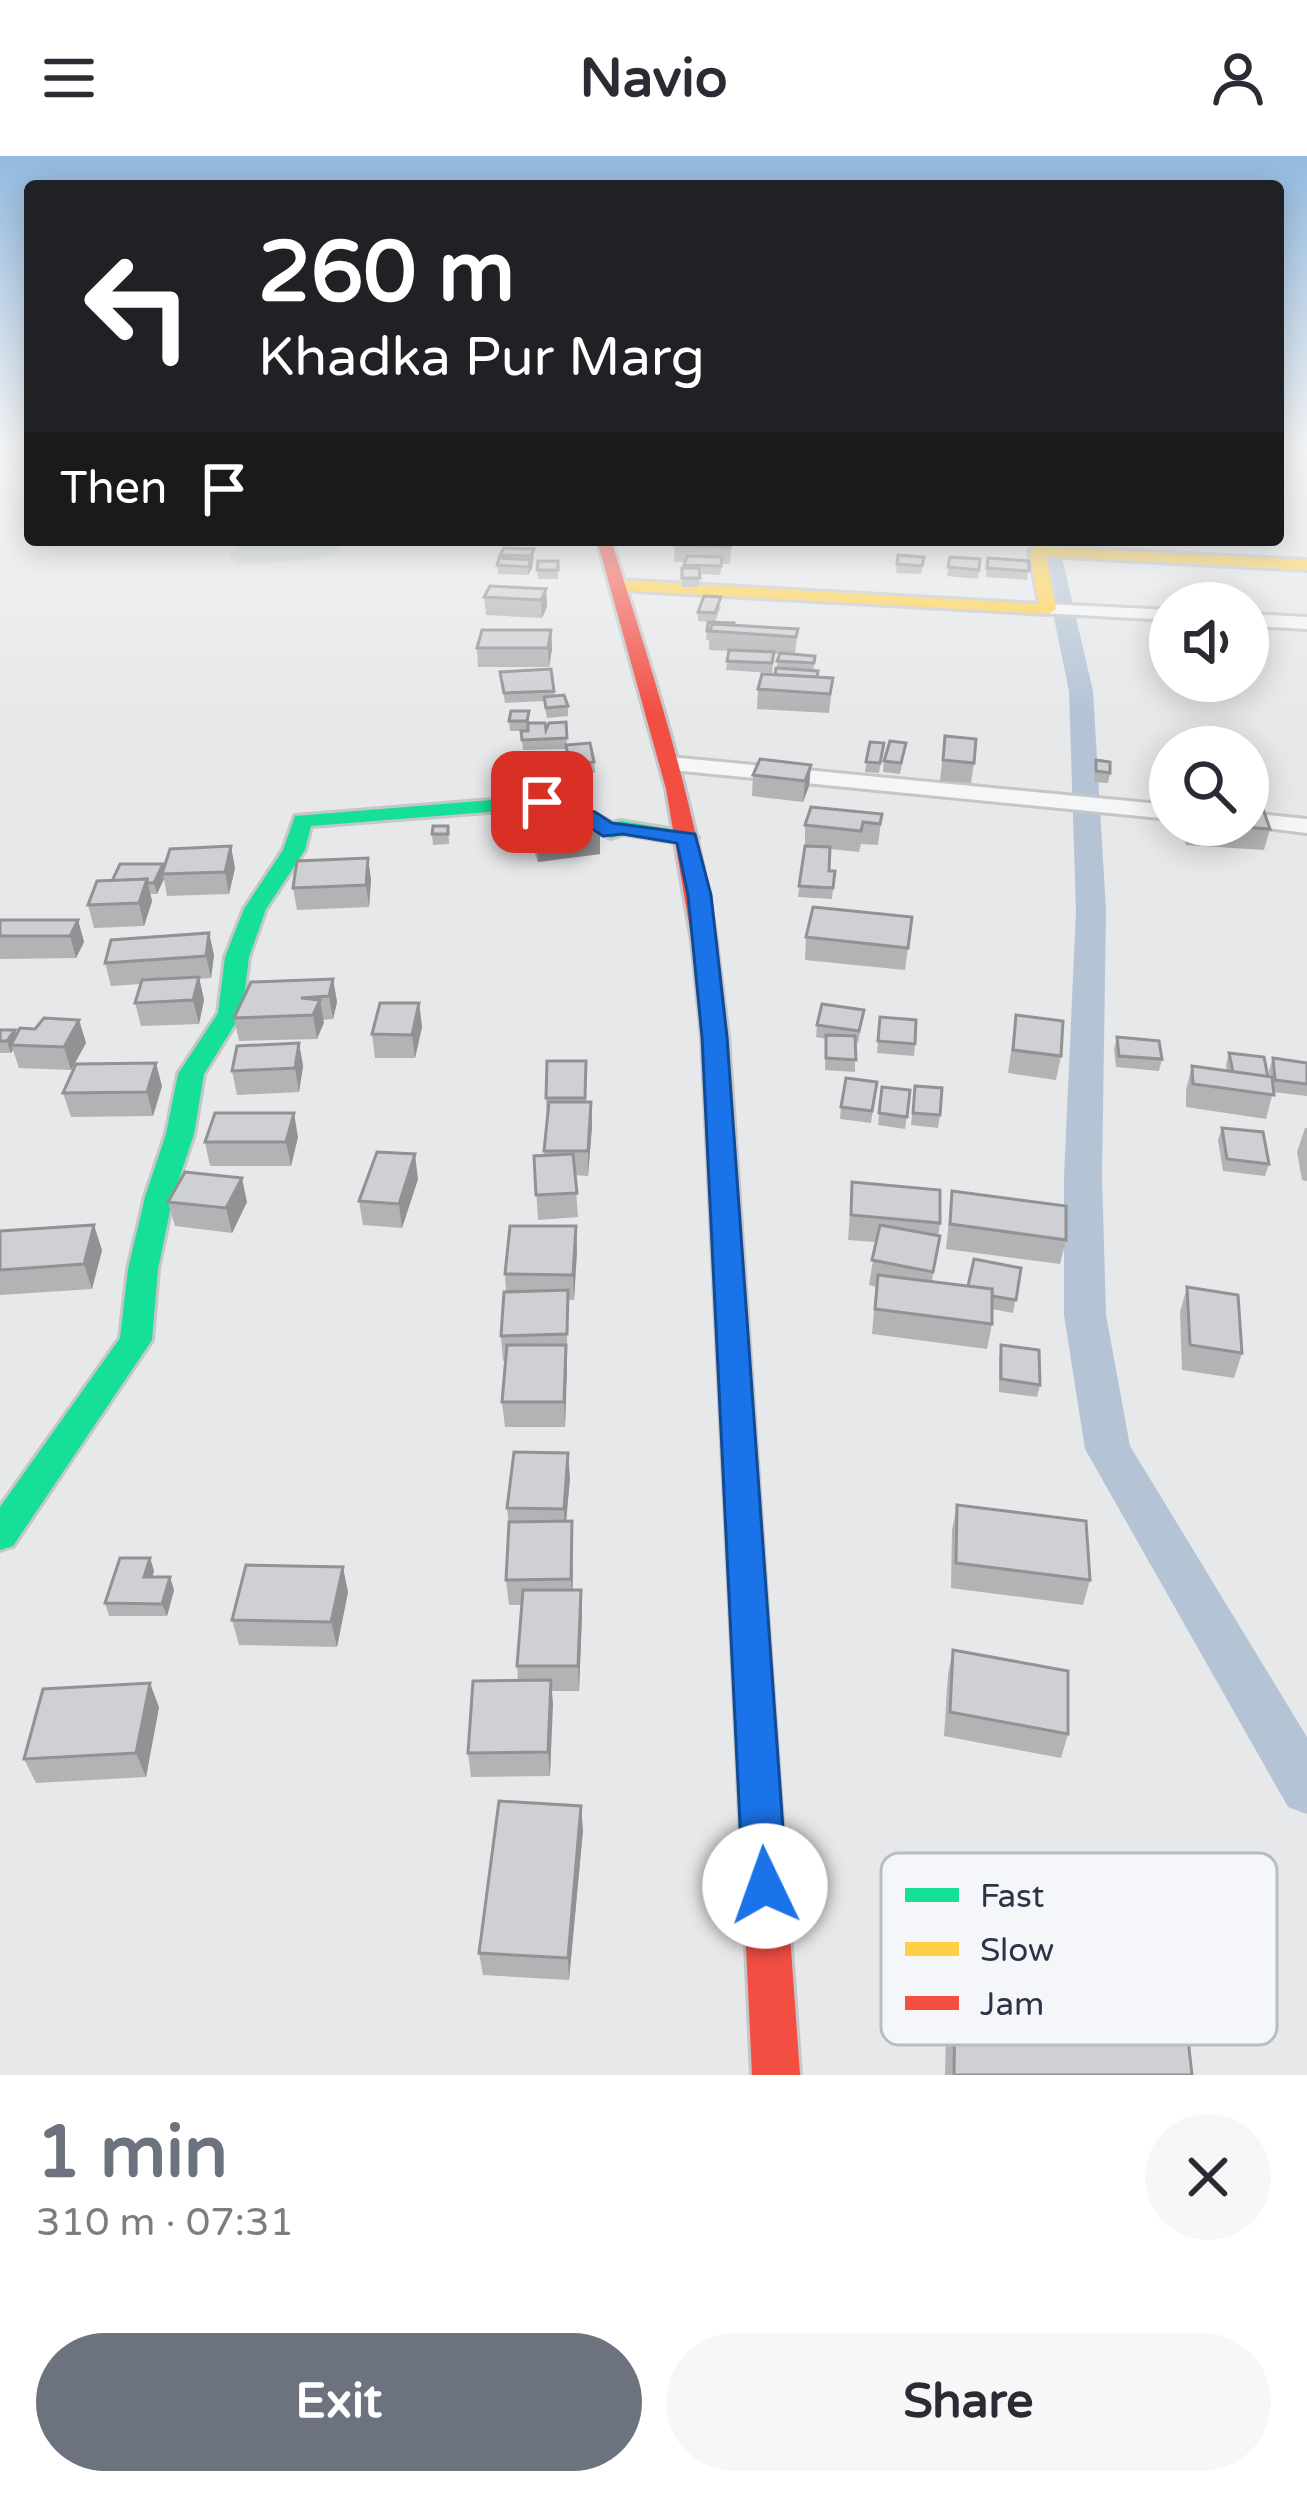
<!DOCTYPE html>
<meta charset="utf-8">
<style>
body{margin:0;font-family:"Varela Round",sans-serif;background:#f7f7f7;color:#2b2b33;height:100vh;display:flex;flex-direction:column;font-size:45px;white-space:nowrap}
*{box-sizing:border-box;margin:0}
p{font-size:39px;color:#7c7c81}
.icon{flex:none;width:66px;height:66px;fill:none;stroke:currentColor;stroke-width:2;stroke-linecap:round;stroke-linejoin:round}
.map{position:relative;height:1919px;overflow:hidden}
.side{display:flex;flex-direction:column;background:#fff;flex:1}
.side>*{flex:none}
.hud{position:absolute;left:24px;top:24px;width:1260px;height:366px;border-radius:12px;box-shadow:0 6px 30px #0003;background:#202124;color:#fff;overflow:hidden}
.controls{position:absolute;left:1149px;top:426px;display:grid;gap:24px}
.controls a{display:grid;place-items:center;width:120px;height:120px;border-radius:50%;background:#fff;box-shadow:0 6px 30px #0003;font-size:60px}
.pin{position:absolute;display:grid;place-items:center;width:102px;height:102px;color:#fff;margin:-51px;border-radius:24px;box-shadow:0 6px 18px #0006}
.me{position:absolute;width:132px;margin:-66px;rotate:357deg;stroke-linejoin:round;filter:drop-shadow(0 0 9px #0008)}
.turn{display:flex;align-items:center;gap:42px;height:252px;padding:0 36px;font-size:54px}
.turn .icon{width:156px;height:156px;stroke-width:2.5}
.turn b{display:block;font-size:84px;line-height:102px}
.then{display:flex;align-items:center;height:114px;padding:0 36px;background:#0003;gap:24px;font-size:45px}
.round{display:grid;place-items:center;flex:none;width:126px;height:126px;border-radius:63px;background:#f7f7f7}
.headline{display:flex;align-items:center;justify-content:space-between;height:204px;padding:0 36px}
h1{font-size:72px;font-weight:800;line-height:90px;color:#6c737f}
.primary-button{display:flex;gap:24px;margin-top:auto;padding:24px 36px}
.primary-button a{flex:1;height:138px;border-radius:72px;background:#6c737f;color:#fff;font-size:48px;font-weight:800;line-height:138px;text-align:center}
.primary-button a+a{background:#f7f7f7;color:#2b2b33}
header{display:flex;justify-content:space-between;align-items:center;height:156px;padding:0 36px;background:#fff;font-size:54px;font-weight:800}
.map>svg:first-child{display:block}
</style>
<header><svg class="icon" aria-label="menu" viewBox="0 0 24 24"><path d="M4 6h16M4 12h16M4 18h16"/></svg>Navio<svg class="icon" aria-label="person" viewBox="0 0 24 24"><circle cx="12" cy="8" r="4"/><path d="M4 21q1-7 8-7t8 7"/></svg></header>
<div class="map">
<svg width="1307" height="1919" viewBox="0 0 1307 1919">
<rect width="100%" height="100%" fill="#e6e8ea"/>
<path fill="#d6ded6" d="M249,384h84l8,10 -20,9 -85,6 -7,-11z"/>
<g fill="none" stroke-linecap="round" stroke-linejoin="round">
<path fill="#b4c4d5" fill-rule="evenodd" d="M1038,384h20l35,151 13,220 -4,266 4,138 24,131 177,291v77l-19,-7 -203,-358 -21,-134v-138l12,-266 -7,-220z"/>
<defs>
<g id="street">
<path d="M1048,448l122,6v10l-128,-7 -3,-4z"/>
<path d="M1248,458l59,3v12l-59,-3z"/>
<path d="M670,601l500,48v14l-508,-50v-10z"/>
<path d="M1248,657l59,6v14l-67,-8h8z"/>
</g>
<g id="fast">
<path d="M542,640l52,17 18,10 9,-2 66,11 11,6 -11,6 -63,-10 -13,4 -71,-30 -229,18 -6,24 -39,59 -17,48 -7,56 -38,61 -10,60 -21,63 -15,72 -6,71 -139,206 -13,4v-43l120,-169 8,-69 17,-72 21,-63 12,-60 40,-61 7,-56 19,-48 39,-59 12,-34z"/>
<path d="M704,778l12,7 12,96 43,630 -5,12 -14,5 -14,-5 -5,-12 -31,-630 -10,-96z"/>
</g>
<path id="slow" d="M1037,390l270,14v10l-261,-14 10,53 -8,5 -430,-24 -8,-5 8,-5 421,24 -10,-53z"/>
<g id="jam">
<path d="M597,384h14c42,133 84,263 105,401l-4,5h-16l-4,-5 -26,-152z"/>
<path d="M752,1494l14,5 5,12 29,408h-48l-19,-408 5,-12z"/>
</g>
</defs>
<use href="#street" stroke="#c4c6c8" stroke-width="6"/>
<use href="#fast" stroke="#c4c6c8" stroke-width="6"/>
<use href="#slow" stroke="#c4c6c8" stroke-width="6"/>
<use href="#jam" stroke="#c4c6c8" stroke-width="6"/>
<use href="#street" fill="#f5f6f7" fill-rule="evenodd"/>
<use href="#fast" fill="#16e098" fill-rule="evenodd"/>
<use href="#slow" fill="#ffcf43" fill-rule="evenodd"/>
<use href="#jam" fill="#f24e42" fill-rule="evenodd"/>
</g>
<g fill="#b1b3b5">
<path d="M649,384h83l-2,24h-8l-2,11 -20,-1 -1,13h-17v-19h2l1,-6h-11l1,-21z"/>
<path d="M500,399l34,2 -2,12 -4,6 -30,-1 -1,-9z"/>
<path d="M898,399l26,2 -3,17 -25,-1z"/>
<path d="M950,401l30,2 -2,20 -31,-3z"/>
<path d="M988,402l41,3 -2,19 -41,-3z"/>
<path d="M558,405v18h-20l-1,-9z"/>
<path d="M546,433l1,18 -5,11 -56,-3 -2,-18z"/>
<path d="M721,450l-6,16 -17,-1v-9z"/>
<path d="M734,469l64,4 -3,25 20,2 -2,15 4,6 16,1 -4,35 -72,-4 1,-20 17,-14 4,-21h-5l-2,19 -46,-3 3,-19 -20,-1v-10h-3l1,-9z"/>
<path d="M551,474l1,19 -3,18h-71l-1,-19z"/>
<path d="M500,516l54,19 1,5 13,10v10l-21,2 -3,-17 -39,2z"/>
<path d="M529,555v12l17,7 20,-8 1,23 27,17 1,11 -18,1v14l-19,1v-21h10l-2,-19 -43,1 -2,-19h-11l-1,-10z"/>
<path d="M945,580l29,27 -3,20 -31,-2z"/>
<path d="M870,586l14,1 -5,30 -14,-1z"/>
<path d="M906,587l-6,31 -17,-2 1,-11z"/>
<path d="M1096,604l14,13 -2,10 -14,-1z"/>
<path d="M1248,606l18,29 -5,17 9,21 -6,21 -78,-5 -5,-20h67z"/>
<path d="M811,609l-2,21 -6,16 -51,-6 1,-21z"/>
<path d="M882,658l-4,31 -17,-1 -2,8 -29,-3 -1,22h6l-3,28 -34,-2 7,-50v-22z"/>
<path d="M528,661l72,37 -62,8 -9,-24z"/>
<path d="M448,670l1,18 -16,1 -1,-11z"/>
<path d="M368,702l3,22 -2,27 -72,3 -4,-22z"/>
<path d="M164,712h71l-6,26 -62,2 -3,-17 -7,15h-7l2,7 -8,25 -50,2 -6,-23 24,-24z"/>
<path d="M912,761l-7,53 -100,-10 1,-23z"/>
<path d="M0,764h78l6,22 -8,16 -76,1z"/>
<path d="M209,777l5,22 -3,23 -12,1 5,21 -5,24 -58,2 -6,-23 6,-19 -30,2 -6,-23z"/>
<path d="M333,823l4,23 -4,17 -10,1 -6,19 -78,2 -5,-23z"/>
<path d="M419,847l3,24 -7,31h-40l-3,-24z"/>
<path d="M1016,859l45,41 -5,24 -48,-7z"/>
<path d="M880,861l35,27 -1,12 -37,-3z"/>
<path d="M79,864l7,23 -15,27 -52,-2 -6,-18 -2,3h-11v-23h15l1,6 19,-7z"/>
<path d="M862,865l-4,22 -3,-1v30l-30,-2 1,-31 -10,-2 1,-12z"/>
<path d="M1117,881l45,22 -3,12 -43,-4 -2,-18z"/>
<path d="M299,887l4,23 -4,26 -62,3 -5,-24z"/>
<path d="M1229,897l41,24 -1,-7 4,-12 34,5v33l-34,-4 -7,27 -80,-12v-17l6,-24 35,5 -1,-6z"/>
<path d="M586,905v41h5l1,24 -4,50 -13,-1 3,42 -40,3 -4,-64 10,-1 3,-34 -1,-23z"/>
<path d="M877,926l-6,41 -31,-4 1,-12z"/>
<path d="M162,930l-9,30 -82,1 -8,-24z"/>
<path d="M915,930l25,29 -2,13 -27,-3z"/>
<path d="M882,931l28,3 -5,39 -27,-4z"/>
<path d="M1222,972l47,36 -4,12 -42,-5 -5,-31z"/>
<path d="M1305,972h2v53l-5,-1 -5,-28z"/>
<path d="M298,981l-7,29h-81l-5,-24z"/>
<path d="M418,1023l-16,49 -39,-3 -4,-24z"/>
<path d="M852,1026l88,41 -8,59 36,4 53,-18 -8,45 -21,-4v15l-5,25 -115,-15 4,-47 -7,-2 7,-43 -28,-2z"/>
<path d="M952,1035l114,49 -6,24 -114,-15z"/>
<path d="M168,1046h79l-15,31 -57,-7z"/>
<path d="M576,1070l1,25 -3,49h-6l-3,127h-60l-3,-25 4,-42 -3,1 -2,-25 5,-44 -1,-18z"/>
<path d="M0,1075l102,19 -10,39 -92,6z"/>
<path d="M1187,1131l55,66 -8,25 -52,-8 -2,-58z"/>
<path d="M1001,1189l39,40 -3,12 -38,-5v-34z"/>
<path d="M570,1322l-4,43h6l1,69h8l1,25 -3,76h-27l-2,85 -79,1 -3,-24 50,-73 -1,-14 5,-61h-13l-3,-25 3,-52 -2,-20z"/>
<path d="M957,1349l133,75 -7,25 -132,-17 1,-58z"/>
<path d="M150,1402l4,13 -2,6h18l4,13 -7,26h-58l-4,-13z"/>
<path d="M348,1436l-11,55 -98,-2 -7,-25z"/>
<path d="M953,1494l115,84 -7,24 -117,-22 4,-62z"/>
<path d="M159,1551l-13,70 -110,6 -12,-24z"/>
<path d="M583,1674l-14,150 -86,-5 -4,-22z"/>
<path d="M955,1844l237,75h-247l1,-43z"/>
</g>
<g fill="#909294">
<path d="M534,393l-2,20 -4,6v-8z"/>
<path d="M546,433l1,18 -5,11 -1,-18z"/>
<path d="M551,474l1,19 -3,18 -1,-19z"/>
<path d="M811,609l-2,21 -6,16 2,-21z"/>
<path d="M600,677v21l-62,8 -1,-22z"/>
<path d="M231,690l4,22 -6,26 -4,-22z"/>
<path d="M368,702l3,22 -2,27 -3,-22z"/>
<path d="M163,708l3,10h-4l2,5 -7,15 -3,-11z"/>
<path d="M147,723l5,22 -8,25 -5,-23z"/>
<path d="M78,764l6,22 -8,16 -6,-22z"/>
<path d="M209,777l5,22 -3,23 -5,-22z"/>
<path d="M199,821l5,23 -5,24 -6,-24z"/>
<path d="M333,823l4,23 -4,17 -4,-23z"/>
<path d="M320,844l4,23 -7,16 -4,-24z"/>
<path d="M419,847l3,24 -7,31 -3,-23z"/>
<path d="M79,864l7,23 -15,27 -7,-23z"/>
<path d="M15,874l3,12 -7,3 2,5 -2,3 -4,-12z"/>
<path d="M299,887l4,23 -4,26 -4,-24z"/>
<path d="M156,907l6,23 -9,30 -6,-24z"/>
<path d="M591,946l1,24 -4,50v-25z"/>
<path d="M294,957l4,24 -7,29 -5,-24z"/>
<path d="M415,998l3,25 -16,49 -3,-24z"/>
<path d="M242,1022l5,24 -15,31 -6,-25z"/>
<path d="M94,1069l8,25 -10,39 -8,-25z"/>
<path d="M576,1070l1,25 -3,49 -1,-25z"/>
<path d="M566,1189l1,25 -2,57 -1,-25z"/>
<path d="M568,1297l2,25 -5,56 -1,-25z"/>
<path d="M572,1365l1,25 -1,58 -1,-25z"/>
<path d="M150,1402l4,13 -5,18 -5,-12z"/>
<path d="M343,1411l5,25 -11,55 -6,-25z"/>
<path d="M170,1421l4,13 -7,26 -5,-12z"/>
<path d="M581,1434l1,25 -3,76 -1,-25z"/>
<path d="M551,1524l2,24 -3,72 -2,-24z"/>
<path d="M150,1527l9,24 -13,70 -10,-24z"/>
<path d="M581,1650l2,24 -14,150 -1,-22z"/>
</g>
<g fill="#ced0d3" stroke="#909294" stroke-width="3">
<path d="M675,384h57l-2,7 -56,-2z"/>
<path d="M504,392l30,1 -3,7 -31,-1z"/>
<path d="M898,399l26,2 -2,9 -25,-2z"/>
<path d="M687,400l35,1 -1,9 -37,-1z"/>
<path d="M950,401l30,2 -1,11 -31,-3z"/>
<path d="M499,402l32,2 -3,7 -31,-2z"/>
<path d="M988,402l41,3v10l-42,-3z"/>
<path d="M538,405h20v9h-21z"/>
<path d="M682,412h17l1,10h-18z"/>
<path d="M490,430l56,3 -5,11 -57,-3z"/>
<path d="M704,440l17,1 -6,16 -17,-1z"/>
<path d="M708,466l26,1v2l-22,-1 -2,7h-3z"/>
<path d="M712,468l86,5 -2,8 -86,-6z"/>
<path d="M482,474h69l-3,18h-71z"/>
<path d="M729,494l45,2 -2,11 -45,-2z"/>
<path d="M780,497l35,3 -1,7 -37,-2z"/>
<path d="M776,512l42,3 -1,6 -42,-2z"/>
<path d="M551,513l3,22 -50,2 -4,-21z"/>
<path d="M762,518l71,4 -3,16 -72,-5z"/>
<path d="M564,539l4,11 -22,2 -2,-11z"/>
<path d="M511,555h18l-2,10h-18z"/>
<path d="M566,566l1,16 -45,2 -1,-9h7v-8h17l1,7 3,-7z"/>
<path d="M945,580l31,3 -2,24 -31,-3z"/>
<path d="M890,585l16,2 -5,20 -17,-2z"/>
<path d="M870,586l14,1 -4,20 -14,-1z"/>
<path d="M590,587l4,19 -25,2 -3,-19z"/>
<path d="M760,603l51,6 -6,16 -52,-6z"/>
<path d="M1096,604l14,2v11l-14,-2z"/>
<path d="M1248,606h3l15,29h-18z"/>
<path d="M558,612h19l-1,10h-19z"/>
<path d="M811,651l71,7 -2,10 -17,-2 -2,9 -56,-6z"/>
<path d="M1248,652l15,1 7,20 -54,-4h32z"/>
<path d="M589,654l11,23 -63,7 -9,-23z"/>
<path d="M433,670h15v8h-16z"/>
<path d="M231,690l-6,26 -63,2 8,-25z"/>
<path d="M805,690l25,1 -1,24h6l-2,17 -34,-2z"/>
<path d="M368,702l-2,27 -73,3 4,-27z"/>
<path d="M120,708h43l-9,19h-7v-4l-35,2z"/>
<path d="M147,723l-8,24 -51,2 9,-24z"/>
<path d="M813,751l99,10 -4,31 -102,-11z"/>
<path d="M0,764h78l-8,16h-70z"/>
<path d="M209,777l-3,23 -101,7 6,-23z"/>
<path d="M199,821l-6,23 -58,3 7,-23z"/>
<path d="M333,823l-4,17 -28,2 19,2 -7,15 -79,3 17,-36z"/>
<path d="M380,847h39l-7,32 -40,-1z"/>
<path d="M822,848l42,6 -5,21 -42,-6z"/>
<path d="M1016,859l47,6 -2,35 -48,-6z"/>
<path d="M880,861l36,3 -1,24 -37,-3z"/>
<path d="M44,862l35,2 -15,27 -53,-2 9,-17 15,1z"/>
<path d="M0,874h15l-8,11h-7z"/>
<path d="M826,879l29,1 1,24 -30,-2z"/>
<path d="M1117,881l42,4 3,18 -43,-3z"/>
<path d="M299,887l-4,25 -63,3 5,-25z"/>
<path d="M1229,897l35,4 4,20 -35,-5z"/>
<path d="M1273,902l34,5v21l-32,-4z"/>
<path d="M547,905h39l-1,37h-39z"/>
<path d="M156,907l-9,29 -84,1 13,-29z"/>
<path d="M1192,910l80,11 2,18 -81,-11z"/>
<path d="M846,922l31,4 -5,29 -31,-4z"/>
<path d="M915,930l27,2 -2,27 -27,-2z"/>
<path d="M882,931l28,3 -3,27 -28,-4z"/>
<path d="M549,946h42l-3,49h-44z"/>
<path d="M215,957h79l-8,29h-81z"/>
<path d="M1222,972l41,4 6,32 -42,-5z"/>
<path d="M377,996l38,2 -16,50 -40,-3z"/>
<path d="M573,998l4,39 -41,2 -2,-39z"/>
<path d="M185,1016l57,6 -16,30 -58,-6z"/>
<path d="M852,1026l88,8v33l-89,-8z"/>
<path d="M952,1035l114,15v34l-116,-16z"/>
<path d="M94,1069l-10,39 -84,6v-39z"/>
<path d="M880,1069l60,11 -7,36 -61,-12z"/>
<path d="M510,1070h66l-3,49 -68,-1z"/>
<path d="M974,1103l47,9 -5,32 -24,-4v-7l-24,-3z"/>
<path d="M878,1119l114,14v35l-117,-15z"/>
<path d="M1187,1131l51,8 4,58 -52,-8z"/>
<path d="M568,1134l-1,44 -66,2 3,-44z"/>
<path d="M507,1189h59l-2,57h-62z"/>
<path d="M1001,1189l38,5 1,35 -39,-6z"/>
<path d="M514,1296l54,1 -4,56 -57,-1z"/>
<path d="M957,1349l129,16 4,59 -134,-17z"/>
<path d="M572,1365l-1,58 -65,1 3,-58z"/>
<path d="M120,1402h30l-6,19h26l-8,27 -57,-1z"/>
<path d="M246,1409l97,2 -12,55 -99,-2z"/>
<path d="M523,1434h58l-3,76h-61z"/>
<path d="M953,1494l115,21v63l-118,-22z"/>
<path d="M551,1524l-3,72 -80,1 5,-72z"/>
<path d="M150,1527l-14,70 -112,6 19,-70z"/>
<path d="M499,1645l82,5 -13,152 -89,-5z"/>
<path d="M955,1844l233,39 4,36h-238z"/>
</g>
<linearGradient id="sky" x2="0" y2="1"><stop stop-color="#93bae0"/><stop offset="0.52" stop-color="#f4f5f6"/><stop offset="1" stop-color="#f4f5f6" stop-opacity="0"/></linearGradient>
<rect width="1307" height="558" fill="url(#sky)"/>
<path fill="#1a73e8" stroke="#114b97" stroke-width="3" d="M542,640l53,16 17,11 83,11 16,61 16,142 60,849 -7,16 -15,6 -15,-6 -7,-16 -41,-849 -14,-142 -11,-52 -54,-9 -20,2 -23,-15 -45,-15v-8z"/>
<rect x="881" y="1697" width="396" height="192" rx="18" fill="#f4f6f9" stroke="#b8bcc3" stroke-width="3"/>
<rect x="905" y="1732" width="54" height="14" fill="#16e098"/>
<rect x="905" y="1786" width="54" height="14" fill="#ffcf43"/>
<rect x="905" y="1840" width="54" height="14" fill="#f24e42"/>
<g font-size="33" fill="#2b3445">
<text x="980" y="1751">Fast</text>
<text x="980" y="1805">Slow</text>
<text x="980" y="1859">Jam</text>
</g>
</svg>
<div class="controls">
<a><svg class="icon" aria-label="sound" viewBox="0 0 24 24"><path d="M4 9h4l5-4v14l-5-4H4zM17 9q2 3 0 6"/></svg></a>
<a><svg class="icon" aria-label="search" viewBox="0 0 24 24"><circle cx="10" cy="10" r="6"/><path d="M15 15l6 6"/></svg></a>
</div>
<div class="pin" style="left:542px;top:646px;background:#d93025"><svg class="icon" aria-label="arrive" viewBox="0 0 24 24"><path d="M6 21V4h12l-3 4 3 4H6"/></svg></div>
<svg class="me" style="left:765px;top:1730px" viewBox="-20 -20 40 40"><circle r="19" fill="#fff"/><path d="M0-13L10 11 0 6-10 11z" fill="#1a73e8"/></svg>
<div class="hud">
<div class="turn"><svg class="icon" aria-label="left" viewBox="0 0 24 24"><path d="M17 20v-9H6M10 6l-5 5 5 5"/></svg><div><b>260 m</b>Khadka Pur Marg</div></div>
<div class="then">Then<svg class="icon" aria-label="arrive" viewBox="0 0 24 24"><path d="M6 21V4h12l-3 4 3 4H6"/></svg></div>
</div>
</div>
<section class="side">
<div class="headline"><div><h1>1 min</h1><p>310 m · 07:31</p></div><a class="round"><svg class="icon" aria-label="close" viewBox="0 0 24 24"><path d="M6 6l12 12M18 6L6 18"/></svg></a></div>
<div class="primary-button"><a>Exit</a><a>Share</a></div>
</section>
